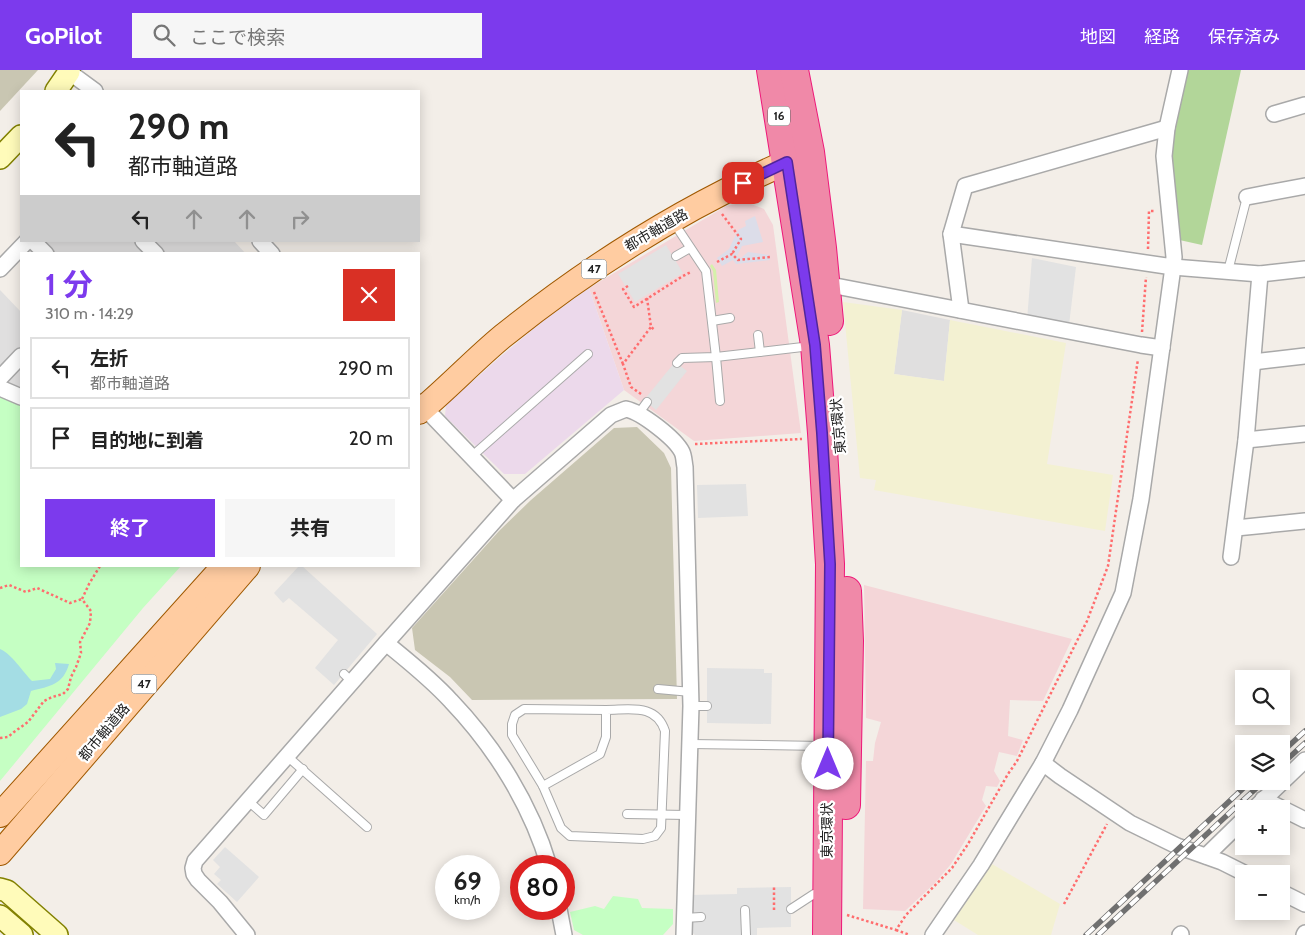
<!DOCTYPE html>
<html lang="ja">
<meta charset="utf-8">
<style>
body{margin:0;font-family:Cabin,"Noto Sans JP",sans-serif;background:#f6f6f6;color:#222;height:100vh;display:flex;flex-direction:column;font-size:19px;white-space:nowrap}
*{box-sizing:border-box;margin:0}
p{font-size:16px;color:#767676}
.icon{flex:none;width:28px;height:28px;fill:none;stroke:currentColor;stroke-width:2;stroke-linecap:round;stroke-linejoin:round}
.map{position:relative;flex:1;overflow:hidden}
.details{position:absolute;left:20px;top:182px;width:400px;height:315px;display:flex;flex-direction:column;background:#fff;border-radius:0px;box-shadow:0 2px 12px #0003}
.details>*{flex:none}
.top-card{position:absolute;left:20px;top:20px;width:400px;height:152px;border-radius:0px;box-shadow:0 2px 12px #0003;background:#fff;color:#222;overflow:hidden}
.fabs{position:absolute;left:1235px;top:600px;display:grid;gap:10px}
.fabs a{display:grid;place-items:center;width:55px;height:55px;border-radius:0px;background:#fff;box-shadow:0 2px 12px #0003;font-size:25px}
.speed{position:absolute;left:435px;top:785px;display:flex;gap:10px;font-size:25px;font-weight:700;text-align:center}
.speed>*{display:grid;place-content:center;width:65px;height:65px;border-radius:50%;background:#fff;box-shadow:0 2px 12px #0003;line-height:1}
.speed small{font-size:12px;font-weight:400}
.speed .limit{border:8px solid #d22;background:#fff;color:#111}
.pin{position:absolute;display:grid;place-items:center;width:42px;height:42px;color:#fff;margin:-21px;border-radius:10px;box-shadow:0 2px 8px #0006}
.me{position:absolute;width:55px;margin:-28px;rotate:0deg;stroke-linejoin:round;filter:drop-shadow(0 0 4px #0008)}
.turn{display:flex;align-items:center;gap:18px;height:105px;padding:0 25px;font-size:22px}
.turn .icon{width:65px;height:65px;stroke-width:2.5}
.turn b{display:block;font-size:35px;line-height:42px}
.lanes{display:flex;align-items:center;height:48px;padding:0 25px;background:#0003;justify-content:center;gap:25px;direction:ltr}
.lanes .off{opacity:.35}
.round{display:grid;place-items:center;flex:none;width:52px;height:52px;border-radius:0px;background:#f6f6f6}
.overview{display:flex;align-items:center;justify-content:space-between;height:85px;padding:0 25px}
h1{font-size:30px;font-weight:700;line-height:38px;color:#7c3aed}
.action{display:flex;gap:10px;margin-top:auto;padding:10px 25px}
.action a{flex:1;height:58px;border-radius:0px;background:#7c3aed;color:#fff;font-size:20px;font-weight:700;line-height:58px;text-align:center}
.action a+a{background:#f6f6f6;color:#222}
ul{padding:0;list-style:none}
li{display:flex;align-items:center;gap:15px;height:62px;margin:0 10px 8px;padding:0 15px;border:2px solid #e0e0e0;border-radius:0px}
li div{flex:1}
li b{display:block;font-size:19px}
li em{font-style:normal}
header{display:flex;align-items:center;gap:30px;box-sizing:border-box;height:70px;padding:0 25px;background:#7c3aed;color:#fff}
header strong{font-size:24px}
nav{display:flex;gap:28px;margin-inline-start:auto;font-size:18px}
.search{width:350px;height:45px;background:#f6f6f6;display:flex;align-items:center;gap:12px;box-sizing:border-box;padding:0 18px;border-radius:0px;color:#767676;font-size:19px}
.map>svg:first-child{display:block}
</style>
<header>
<strong>GoPilot</strong>
<div class="search"><svg class="icon" aria-label="search" viewBox="0 0 24 24"><circle cx="10" cy="10" r="6"/><path d="M15 15l6 6"/></svg>ここで検索</div>
<nav><a>地図</a><a>経路</a><a>保存済み</a></nav>
</header>
<div class="map">
<svg width="1305" height="865" viewBox="0 0 1305 865">
<rect width="100%" height="100%" fill="#f3eee8"/>
<g fill="#e0dfdf">
<path d="M35,171h199l12,13h-223z"/>
<path d="M0,220l21,22v83l-21,-10z"/>
<path d="M902,240l48,10 -6,61 -50,-7z"/>
</g>
<g fill="#f4d6d8">
<path d="M746,132l18,7 9,16 28,208 -107,8 -70,-51 -35,-102 137,-82z"/>
<path d="M864,515l208,54 -29,62 -33,-1 -2,36 15,4 -6,16 -18,-4 -5,19 6,10 -3,6 -11,-1 -4,14 4,6 -35,58 -16,19 -30,28 -42,-2 3,-148h7l2,-18 6,-21 -15,-4z"/>
</g>
<path fill="#ecd9eb" d="M589,218l35,102 -99,84h-21l-59,-58 1,-11 54,-48 43,-36z"/>
<g fill="#c9c6b2">
<path d="M0,0h38l-38,41z"/>
<path d="M637,357l27,26 7,15 6,231 -205,1 -22,-23 -35,-27 -3,-22 87,-97 32,-31 83,-72z"/>
</g>
<g fill="#f3f1d2">
<path d="M843,232l59,8 -8,64 50,7 6,-61 116,23 -19,121 66,11 -8,56 -231,-41 2,-10 -16,-2z"/>
<path d="M992,794l68,40 -9,31h-73l-24,-15z"/>
</g>
<path fill="#d5f1aa" d="M712,194l4,6 3,32 -3,1 -3,-32 -3,-5z"/>
<path fill="#b2d699" d="M1184,0h57l-39,175 -27,-6 -6,-80z"/>
<g fill="#c5ffc3">
<path d="M0,323l21,8v165h160l-38,42 -143,173z"/>
<path d="M613,826l25,3 4,9 31,1v15l-10,11h-80l-9,-5 -4,-18 25,-6 9,3z"/>
</g>
<g fill="#e2e2e2">
<path d="M666,175l17,28 -48,29 -17,-28z"/>
<path d="M1032,188l44,9 -7,58 -42,-5z"/>
<path d="M675,292l12,9 -31,39 -12,-10z"/>
<path d="M746,414l2,32 -50,2 -1,-33z"/>
<path d="M299,496h3l75,68 -43,51 -19,-17 23,-28 -49,-42 -6,5 -9,-10z"/>
<path d="M707,598l57,1v4h8l-1,51 -64,-1z"/>
<path d="M225,777l34,30 -22,25 -20,-18 4,-4 -7,-6 6,-7 -7,-7z"/>
<path d="M791,817v40l-34,1v7h-62l-6,-5v-35l48,-1v-6z"/>
</g>
<path fill="#dcdde9" d="M755,146l8,26 -21,4 -5,10 4,2 7,-6 21,3 1,5 -34,4 -3,-4 -11,6 -5,-8 12,-9 9,-19 8,-4 -1,-5z"/>
<path fill="#a4dde4" d="M0,579c11,4 23,23 32,32l18,-2 6,-10 -1,-6 14,1c-6,21 -19,22 -38,27l-4,13 -6,5 -21,8z"/>
<g fill="none" stroke-linecap="round" stroke-linejoin="round">
<defs>
<g id="lane">
<path d="M674,153l32,48 10,86 -34,1 -5,5"/>
<path d="M676,186l14,-8"/>
<path d="M1228,201l19,-74"/>
<path d="M712,251l18,-3"/>
<path d="M758,265l2,17"/>
<path d="M720,331l-4,-44 95,-11"/>
<path d="M639,343l8,-11"/>
<path d="M471,387l117,-103"/>
<path d="M344,604l8,8"/>
<path d="M658,619l33,3"/>
<path d="M691,636h16"/>
<path d="M606,640c24,0 50,-7 59,21l-4,97 -6,8 -12,3 -73,-3 -9,-8 -18,-42 57,-32 6,-17z"/>
<path d="M690,674l133,2"/>
<path d="M287,686l80,71"/>
<path d="M543,716l-31,-51v-11l3,-9 9,-6 82,1"/>
<path d="M247,730l17,15 39,-46"/>
<path d="M627,744l60,1"/>
<path d="M791,839l23,-15 9,-1"/>
<path d="M745,840l1,25"/>
<path d="M684,848l17,-1"/>
</g>
<g id="street">
<path d="M69,0v2l26,19"/>
<path d="M1274,44l31,-9"/>
<path d="M1247,127l58,-11"/>
<path d="M951,164l222,33 87,7 45,-5"/>
<path d="M33,171l13,13"/>
<path d="M143,171l13,13"/>
<path d="M260,171l12,13"/>
<path d="M0,199l27,-28"/>
<path d="M820,213l321,62 21,3"/>
<path d="M961,240l-10,-76 14,-48 202,-58"/>
<path d="M1253,292l52,-6"/>
<path d="M0,308l21,-22"/>
<path d="M0,318l21,9"/>
<path d="M419,332l94,98"/>
<path d="M1246,370l59,-6"/>
<path d="M1236,458l69,-7"/>
<path d="M1231,487l15,-117 14,-166"/>
<path d="M386,573c22,18 45,36 65,58 44,46 80,104 98,165"/>
<path d="M1043,693l17,13 70,47 47,23 45,16 24,12"/>
<path d="M1263,729l42,21"/>
<path d="M1254,739l51,-49"/>
<path d="M1206,786l38,-37"/>
<path d="M1281,822l24,12"/>
<path d="M559,839l5,26"/>
<path d="M247,865l-27,-33 -22,-22 -4,-6 -1,-6 2,-7 191,-218 127,-143 98,-85 15,-6c15,3 49,29 56,43 2,4 2,10 3,15l6,239 -7,229"/>
<path d="M933,865l48,-70 62,-102 27,-53 53,-117 18,-94 32,-232 1,-10 -10,-101 3,-28 13,-58"/>
<path d="M1180,865l1,-1"/>
<path d="M1304,865l1,-2"/>
</g>
<g id="secondary">
<path d="M56,21l13,-19"/>
<path d="M0,88l21,-22"/>
<path d="M0,819l7,2 50,44"/>
<path d="M0,846l22,19"/>
</g>
<g id="primary">
<path d="M419,342c29,-24 55,-52 84,-76 91,-73 191,-135 298,-180"/>
<path d="M0,745l224,-249"/>
<path d="M0,783l248,-287"/>
</g>
<g id="highway">
<path d="M771,0l44,275 7,88 8,131 -3,371"/>
<path d="M794,0l16,82 12,96 7,73"/>
<path d="M846,735l3,-164 -2,-50"/>
</g>
</defs>
<use href="#lane" stroke="#a9a9a9" stroke-width="10"/>
<use href="#street" stroke="#a9a9a9" stroke-width="18"/>
<use href="#secondary" stroke="#828100" stroke-width="24"/>
<use href="#primary" stroke="#a05900" stroke-width="26"/>
<use href="#highway" stroke="#ee1879" stroke-width="30"/>
<g stroke="#ff6d6e" stroke-width="2.5" stroke-dasharray="2.5 2.5" stroke-linecap="butt">
<path d="M722,144l19,25 -9,15"/>
<path d="M1148,179l1,-38h6"/>
<path d="M717,192l15,-8 6,6 32,-3"/>
<path d="M628,216l-5,3 11,18 49,-31 8,-4"/>
<path d="M594,222l29,72"/>
<path d="M647,228l4,29 4,3"/>
<path d="M1142,262l4,-55"/>
<path d="M641,324l-10,-7 -8,-23 28,-37"/>
<path d="M695,374l107,-5"/>
<path d="M0,518l9,-3 17,7 11,-4 33,15 12,-4"/>
<path d="M82,529l7,-15 11,-18"/>
<path d="M0,668l8,-1 6,-5 14,-10 16,-21 8,-4 11,-3 5,-5 3,-12 5,-10 5,-14 -1,-11 10,-19 1,-12 -9,-12"/>
<path d="M1064,834l43,-80"/>
<path d="M774,840v-25"/>
<path d="M847,845l49,15 10,-15 46,-47 16,-24 40,-70 9,-13 70,-140 21,-55 30,-207"/>
<path d="M896,860l14,5"/>
</g>
<use href="#lane" stroke="#fff" stroke-width="8"/>
<use href="#street" stroke="#fff" stroke-width="15"/>
<use href="#secondary" stroke="#fffbba" stroke-width="21"/>
<use href="#primary" stroke="#ffcca1" stroke-width="24"/>
<use href="#highway" stroke="#f089a8" stroke-width="28"/>
<defs>
<g id="rail">
<path d="M1281,683l24,-22"/>
<path d="M1281,695l24,-22"/>
<path d="M1086,865l165,-154"/>
<path d="M1098,865l166,-154"/>
</g>
</defs>
<use href="#rail" stroke="#707070" stroke-width="5.5"/>
<use href="#rail" stroke="#fff" stroke-width="4" stroke-dasharray="11" stroke-linecap="butt"/>
</g>
<g fill="none" stroke-linecap="round" stroke-linejoin="round">
<defs>
<path id="route" d="M743,113l44,-21 28,183 7,88 8,131 -2,200"/>
</defs>
<use href="#route" stroke="#51269a" stroke-width="12"/>
<use href="#route" stroke="#7c3aed" stroke-width="9"/>
</g>
<g text-anchor="middle" stroke-width="4.5" stroke-linejoin="round" paint-order="stroke">
<g fill="#fff" stroke="#646464" stroke-width="1">
<rect x="768" y="36.5" width="22" height="19" rx="4"/>
<rect x="581.5" y="189.5" width="25" height="19" rx="4"/>
<rect x="131.5" y="604.5" width="25" height="19" rx="4"/>
</g>
<g font-size="12" font-weight="bold" fill="#222">
<text x="779" y="50">16</text>
<text x="594" y="203">47</text>
<text x="144" y="618">47</text>
</g>
<g font-size="14" fill="#222" stroke="#fff">
<text transform="translate(656 160) rotate(-30)" y="5">都市軸道路</text>
<text transform="translate(838 356) rotate(-95)" y="5">東京環状</text>
<text transform="translate(104 662) rotate(-50)" y="5">都市軸道路</text>
<text transform="translate(827 760) rotate(-90)" y="5">東京環状</text>
</g>
</g>
</svg>
<div class="fabs">
<a><svg class="icon" aria-label="search" viewBox="0 0 24 24"><circle cx="10" cy="10" r="6"/><path d="M15 15l6 6"/></svg></a>
<a><svg class="icon" aria-label="layers" viewBox="0 0 24 24"><path d="M12 4l9 5-9 5-9-5zM3 14l9 5 9-5"/></svg></a>
<a>+</a>
<a>−</a>
</div>
<div class="speed"><div>69<small>km/h</small></div><div class="limit">80</div></div>
<div class="pin" style="left:743px;top:113px;background:#d93025"><svg class="icon" aria-label="arrive" viewBox="0 0 24 24"><path d="M6 21V4h12l-3 4 3 4H6"/></svg></div>
<svg class="me" style="left:828px;top:694px" viewBox="-20 -20 40 40"><circle r="19" fill="#fff"/><path d="M0-13L10 11 0 6-10 11z" fill="#7c3aed"/></svg>
<div class="top-card">
<div class="turn"><svg class="icon" aria-label="left" viewBox="0 0 24 24"><path d="M17 20v-9H6M10 6l-5 5 5 5"/></svg><div><b>290 m</b>都市軸道路</div></div>
<div class="lanes"><svg class="icon" aria-label="left" viewBox="0 0 24 24"><path d="M17 20v-9H6M10 6l-5 5 5 5"/></svg><svg class="icon off" aria-label="ahead" viewBox="0 0 24 24"><path d="M12 20V5M6 11l6-6 6 6"/></svg><svg class="icon off" aria-label="ahead" viewBox="0 0 24 24"><path d="M12 20V5M6 11l6-6 6 6"/></svg><svg class="icon off" aria-label="right" viewBox="0 0 24 24"><path d="M7 20v-9h11M14 6l5 5-5 5"/></svg></div>
</div>
<section class="details">
<div class="overview"><div><h1>1 分</h1><p>310 m · 14:29</p></div><a class="round" style="background:#d93025;color:#fff"><svg class="icon" aria-label="close" viewBox="0 0 24 24"><path d="M6 6l12 12M18 6L6 18"/></svg></a></div>
<ul>
<li><svg class="icon" aria-label="left" viewBox="0 0 24 24"><path d="M17 20v-9H6M10 6l-5 5 5 5"/></svg><div><b>左折</b><p>都市軸道路</p></div><em>290 m</em></li>
<li><svg class="icon" aria-label="arrive" viewBox="0 0 24 24"><path d="M6 21V4h12l-3 4 3 4H6"/></svg><div><b>目的地に到着</b></div><em>20 m</em></li>
</ul>
<div class="action"><a>終了</a><a>共有</a></div>
</section>
</div>
